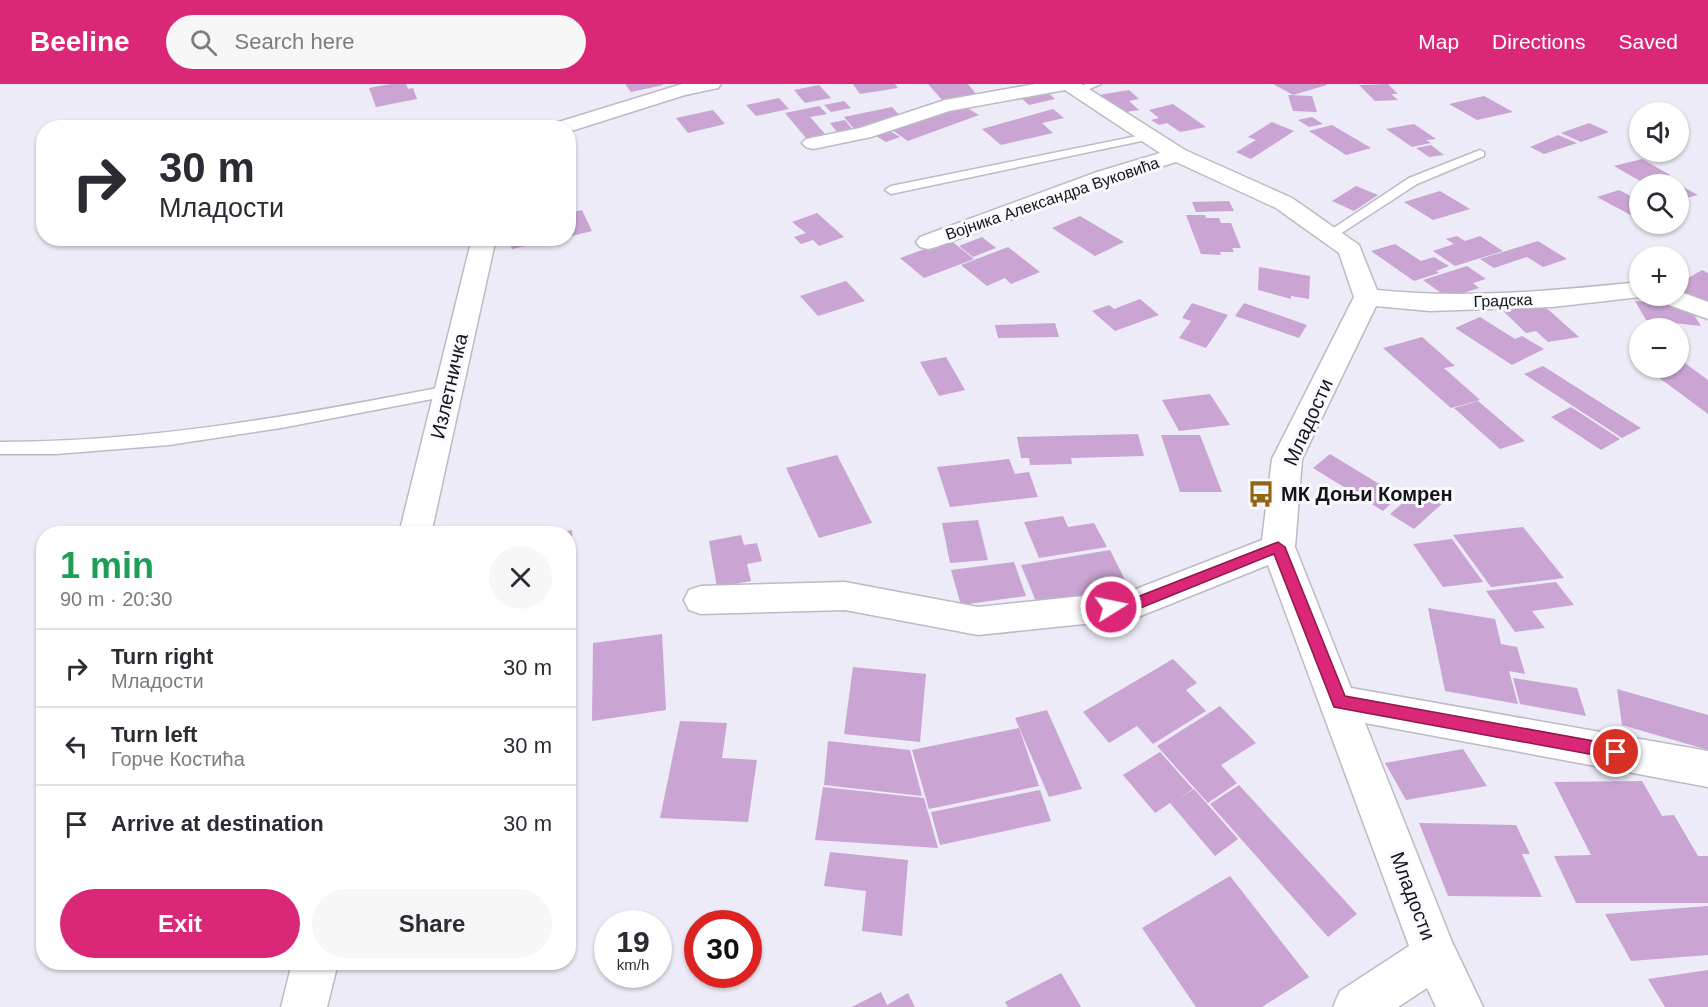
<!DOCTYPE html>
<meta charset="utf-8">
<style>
body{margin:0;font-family:Helvetica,sans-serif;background:#f7f7f7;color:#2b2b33;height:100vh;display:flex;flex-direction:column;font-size:22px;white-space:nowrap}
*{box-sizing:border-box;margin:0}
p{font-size:20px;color:#7c7c81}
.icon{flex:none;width:33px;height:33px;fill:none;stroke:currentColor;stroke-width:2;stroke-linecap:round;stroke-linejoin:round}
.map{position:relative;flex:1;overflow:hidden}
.drawer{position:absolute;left:36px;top:442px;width:540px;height:444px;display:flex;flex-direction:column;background:#fff;border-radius:24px;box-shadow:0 2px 4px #0004}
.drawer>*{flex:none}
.guide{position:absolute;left:36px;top:36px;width:540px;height:126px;border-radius:24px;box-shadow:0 2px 4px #0004;background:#fff;color:#2b2b33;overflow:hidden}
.fabs{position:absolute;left:1629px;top:18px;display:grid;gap:12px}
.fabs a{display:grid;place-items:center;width:60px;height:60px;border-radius:50%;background:#fff;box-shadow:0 2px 4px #0004;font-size:30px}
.speed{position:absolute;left:594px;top:826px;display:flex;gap:12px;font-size:30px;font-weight:700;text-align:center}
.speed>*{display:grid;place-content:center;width:78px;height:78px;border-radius:50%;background:#fff;box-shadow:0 2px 4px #0004;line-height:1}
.speed small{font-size:15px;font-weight:400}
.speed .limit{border:9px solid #d22;background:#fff;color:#111}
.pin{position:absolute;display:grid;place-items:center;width:51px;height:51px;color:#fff;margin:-26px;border:3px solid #fff;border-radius:50%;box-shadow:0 2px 6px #0007}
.me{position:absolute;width:66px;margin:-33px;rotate:80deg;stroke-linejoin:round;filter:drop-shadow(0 0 4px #0008)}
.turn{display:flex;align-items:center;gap:21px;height:126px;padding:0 24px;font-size:27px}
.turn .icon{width:78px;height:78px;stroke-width:2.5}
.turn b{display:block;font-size:42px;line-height:51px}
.round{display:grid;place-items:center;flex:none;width:63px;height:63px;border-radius:32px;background:#f7f7f7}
.summary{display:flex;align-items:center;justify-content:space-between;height:102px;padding:0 24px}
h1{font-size:36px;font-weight:600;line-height:45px;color:#1e9e55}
.button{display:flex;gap:12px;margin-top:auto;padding:12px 24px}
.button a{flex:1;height:69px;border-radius:36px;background:#db2777;color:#fff;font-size:24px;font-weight:600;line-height:69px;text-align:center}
.button a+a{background:#f7f7f7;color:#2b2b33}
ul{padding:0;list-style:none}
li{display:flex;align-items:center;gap:18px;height:78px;padding:0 24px;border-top:2px solid #e1e1e2}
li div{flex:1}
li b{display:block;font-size:22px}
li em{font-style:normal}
header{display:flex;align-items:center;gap:36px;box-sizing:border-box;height:84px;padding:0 30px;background:#db2777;color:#fff}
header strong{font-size:28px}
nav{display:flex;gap:33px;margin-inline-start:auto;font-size:21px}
.search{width:420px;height:54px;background:#f7f7f7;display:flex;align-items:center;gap:15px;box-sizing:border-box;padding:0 21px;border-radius:33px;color:#7c7c81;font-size:22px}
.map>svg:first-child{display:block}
</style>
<header>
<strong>Beeline</strong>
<div class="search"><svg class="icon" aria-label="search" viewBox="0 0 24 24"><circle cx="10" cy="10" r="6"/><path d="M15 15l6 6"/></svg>Search here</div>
<nav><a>Map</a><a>Directions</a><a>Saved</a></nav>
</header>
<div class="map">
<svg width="1708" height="923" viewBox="0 0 1708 923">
<rect width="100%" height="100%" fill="#ecebf7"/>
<g fill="#caa4d3">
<path d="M390,0h16l2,5 5,-1 4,11 -41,8 -7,-19z"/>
<path d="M625,0h38v1l-32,7z"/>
<path d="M853,0h42l3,4 -38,6z"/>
<path d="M928,0h40l9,11 -35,5z"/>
<path d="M1273,0h54v1l-34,10z"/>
<path d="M1388,0l10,10h-7l7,6 -23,1 -16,-16z"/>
<path d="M819,1l12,13 -26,5 -11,-13z"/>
<path d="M1129,6l10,9 -10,2 10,9 -19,3 -21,-18z"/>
<path d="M1046,7l9,8 -26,6 -9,-8z"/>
<path d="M1288,11l24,1 5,16 -24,-1z"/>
<path d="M1484,12l29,16 -36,8 -28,-16z"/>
<path d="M779,14l10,11 -33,7 -10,-11z"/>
<path d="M844,17l7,7 -20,4 -7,-7z"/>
<path d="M1173,20l33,23 -26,5 -13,-9 -8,2 -8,-5 8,-2 -10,-8z"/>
<path d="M962,21l17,10 -71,26 -16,-11z"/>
<path d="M819,22l8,8 -17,3 15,17 -19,4 -21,-25z"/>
<path d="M892,23l9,10 -47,12 -10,-12z"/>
<path d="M1053,25l11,9 -22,5 11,10 -52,12 -19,-16z"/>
<path d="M713,26l12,14 -37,9 -12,-15z"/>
<path d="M1312,33l11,7 -14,3 -11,-7z"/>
<path d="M845,36l7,9 -15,3 -7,-9z"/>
<path d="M1272,38l22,9 -43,28 -15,-7 20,-12 -8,-3z"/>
<path d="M1589,39l20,9 -28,10 -20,-9z"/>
<path d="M1414,40l22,15 -10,1 5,3 -19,4 -26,-18z"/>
<path d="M1332,41l39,23 -25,7 -37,-24z"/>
<path d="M890,47l10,6 -14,5 -10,-6z"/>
<path d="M1558,51l19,8 -33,11 -14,-7z"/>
<path d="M1431,61l13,10 -15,2 -13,-9z"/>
<path d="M1642,75l28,16 -28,7 -28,-16z"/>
<path d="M1667,94l11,6 20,11 -20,5v-16h-35z"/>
<path d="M1356,102l22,9 -24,16 -22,-10z"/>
<path d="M1619,106l21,11v19l-43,-23z"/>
<path d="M1440,107l30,18 -37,11 -29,-18z"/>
<path d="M1229,117l5,10 -38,1 -4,-10z"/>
<path d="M582,126l10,21 -24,6v-24z"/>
<path d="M817,129l27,24 -25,9 -6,-6 -12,4 -7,-7 12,-4 -14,-11z"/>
<path d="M1186,131h19l1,3h13l2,5h10l10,25h-9l2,4h-14l1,3 -20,-1z"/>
<path d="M1080,132l44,26 -29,14 -43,-28z"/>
<path d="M1457,152l8,5 15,-5 23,15 -48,15 -22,-15 21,-7 -8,-5z"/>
<path d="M982,153l14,11 -23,9 -14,-11z"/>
<path d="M508,154h48v1l-44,10z"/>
<path d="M950,156l24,19 -50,19 -24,-20z"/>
<path d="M1538,157l29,18 -24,8 -16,-10 -33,11 -14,-9z"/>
<path d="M1395,160l26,17 13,-4 15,9 -13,5 3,2 -25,8 -43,-30z"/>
<path d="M1008,163l32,25 -29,12 -6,-6 -18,8 -26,-21z"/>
<path d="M1467,182l19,13 -13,4 6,5 -31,10 -25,-18z"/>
<path d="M1259,183l51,9 -1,23 -18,-3v3l-33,-9z"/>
<path d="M1702,186l6,3v32l-30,-15v-6z"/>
<path d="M846,197l19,20 -47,15 -18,-20z"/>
<path d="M1140,215l19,16 -44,16 -23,-20 17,-6 5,4z"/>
<path d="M1635,217l35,3 21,6 10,16 -55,-6z"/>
<path d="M1192,219l36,12 -22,33 -27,-10 12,-17 -9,-3z"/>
<path d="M1244,219l63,22 -8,13 -64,-22z"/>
<path d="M1542,220l37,33 -31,5 -12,-11 -10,2 -24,-23z"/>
<path d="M1480,233l35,22 7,-3 22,13 -32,16 -57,-37z"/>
<path d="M1055,239l4,14 -61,1 -3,-13z"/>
<path d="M1422,253l33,29 -11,2 36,32 -29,8 -68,-60z"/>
<path d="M946,273l19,33 -26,6 -19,-34z"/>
<path d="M1678,274l30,22v34l-62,-46h32z"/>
<path d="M1543,282l63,40 35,22 -19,10 -98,-64z"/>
<path d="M1210,310l20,31 -51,6 -17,-31z"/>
<path d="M1478,317l47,40 -25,8 -46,-41z"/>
<path d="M1571,323l49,32 -19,11 -50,-33z"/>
<path d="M1138,350l6,22 -73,2 1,6 -42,1 -1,-7h-8l-4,-21z"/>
<path d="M1161,351h39l22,57h-42z"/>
<path d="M1330,370l69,42 -16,15 -70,-43z"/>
<path d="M837,371l35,68 -53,15 -33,-70z"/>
<path d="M1009,375l6,15 14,-2 9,25 -88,10 -13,-40z"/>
<path d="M1420,404l24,14 -30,27 -24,-15z"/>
<path d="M1063,432l5,11 26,-4 13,24 -68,11 -15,-36z"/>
<path d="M978,436l10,40 -38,3 -8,-40z"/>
<path d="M1523,443l41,51 -73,9 -38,-52z"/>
<path d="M572,446l3,61 -7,1v-58l-13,-1z"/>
<path d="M741,451l3,10 13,-2 5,18 -15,3 4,17 -34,6 -8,-46z"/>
<path d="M1452,455l31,43 -40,5 -30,-43z"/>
<path d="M1110,466l22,44 -92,17 -19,-46z"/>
<path d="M1014,478l12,34 -65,9 -10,-35z"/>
<path d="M1556,498l18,23 -42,6 13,17 -30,4 -29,-41z"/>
<path d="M1428,524l67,11 6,25 16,3 8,27 -16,-3 9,33 -73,-13z"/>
<path d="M662,550l4,76 -74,11 1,-78z"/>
<path d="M1173,575l24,24 -11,7 20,21 -53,33 -16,-18 -28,17 -26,-31z"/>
<path d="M853,583l73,7 -6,68 -76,-8z"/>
<path d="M1513,594l64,10 9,28 -66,-12z"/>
<path d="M1617,605l91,26v35l-86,-25z"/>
<path d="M1220,622l36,37 -35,22 16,18 -29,20 -51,-57z"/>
<path d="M1047,626l35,79 -33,8 -34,-79z"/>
<path d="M680,637l47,2 -5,35 35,2 -9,62 -88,-4z"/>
<path d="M1019,644l20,58 -110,23 -17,-59z"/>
<path d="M828,657l82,9 12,46 -98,-11z"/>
<path d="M1463,665l24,37 -81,14 -21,-37z"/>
<path d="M1160,668l33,37 -18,12 19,-12 44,50 -23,17 -45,-53 -15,10 -32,-38z"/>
<path d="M1642,697l20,35 12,-1 24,41h10v47h-132l-22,-47 37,-1 -37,-73z"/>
<path d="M1239,701l118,129 -29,23 -118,-133z"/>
<path d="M823,703l101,11 14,50 -123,-8z"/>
<path d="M1040,706l11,31 -111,24 -9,-33z"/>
<path d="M1419,739l97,2 14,29h-8l20,43 -94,-1z"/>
<path d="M830,768l78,8 -6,76 -40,-5 4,-40 -42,-5z"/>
<path d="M1230,792l79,101 -47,30h-66l-54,-79z"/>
<path d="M1708,822v49l-77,6 -26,-47z"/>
<path d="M1708,886v37h-43l-17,-28z"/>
<path d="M1061,889l20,34h-73l-3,-5z"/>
<path d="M881,908l6,13 21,-12 7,14h-63z"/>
</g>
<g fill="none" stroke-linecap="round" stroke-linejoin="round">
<defs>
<g id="lane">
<path d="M1086,0h15l-23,10 -5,-3z"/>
<path d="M1147,50l4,1v4l-260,55 -6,-4 6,-4z"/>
<path d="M1480,66l4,2v4l-67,28 -83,54h-10l-1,-3 86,-57z"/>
<path d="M448,302l5,1 3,4 -3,4 -172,33 -112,17 -113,9h-56v-12c152,0 299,-27 448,-56z"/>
</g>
<g id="street">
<path d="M682,0h39l-3,4 -33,7 -117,37v-4h-19l3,-4z"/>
<path d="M1035,0h46l104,66 107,48 67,47 18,45c88,9 175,1 263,-8v14h9l-97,11 -122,4 -54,-5 -74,153 -7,88 56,141 357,63v36l-343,-64 87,219 31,65h-47l-9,-19 -29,19h-65l7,-16 69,-45 -141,-381 -135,54 -155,16 -133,-25 -144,4 -12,-4 -5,-10 5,-10 12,-4 144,-4 133,25 153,-16 131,-51 10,-81 82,-162 -15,-44 -63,-45 -100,-46 -63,20 -177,65 -8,2 -8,-2 -4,-5 4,-5 177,-65 63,-19 -95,-63 -116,21 -78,26 -58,12 -7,-2 -4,-4 4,-4 54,-11 85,-28z"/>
<path d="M472,154h24l-65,296h-32z"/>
<path d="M1678,207l30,11v17l-50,-18 -4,-5h24z"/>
<path d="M292,879h46l-11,44h-46z"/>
</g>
</defs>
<use href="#lane" stroke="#bcbac6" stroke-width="3"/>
<use href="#street" stroke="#bcbac6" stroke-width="3"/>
<use href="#lane" fill="#fff" fill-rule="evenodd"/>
<use href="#street" fill="#fff" fill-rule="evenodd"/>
</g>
<path fill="#db2777" stroke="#8e194d" stroke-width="1.5" d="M1278,458l7,5 60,149 271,49 6,2 2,5 -2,5 -6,2 -282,-52 -60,-153 -141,57 -22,2 -7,-6 2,-4 26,-4z"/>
<defs>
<symbol id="bus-bare" viewBox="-9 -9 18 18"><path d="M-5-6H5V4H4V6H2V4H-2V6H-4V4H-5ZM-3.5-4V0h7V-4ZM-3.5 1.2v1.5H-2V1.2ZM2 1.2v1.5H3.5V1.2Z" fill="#946513" stroke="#f9f9fe" stroke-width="2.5" paint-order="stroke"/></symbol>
</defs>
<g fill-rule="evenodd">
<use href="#bus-bare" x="1242" y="391" width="38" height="38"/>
</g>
<g text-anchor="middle" stroke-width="6" stroke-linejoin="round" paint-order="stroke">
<g font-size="16" fill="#151519" stroke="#f9f9fe">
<text transform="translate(1052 114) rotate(-19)" y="6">Војника Александра Вуковића</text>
<text transform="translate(1503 216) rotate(-2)" y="6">Градска</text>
</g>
<g font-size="20" fill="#151519" stroke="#f9f9fe">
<text transform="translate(449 302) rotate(-77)" y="7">Излетничка</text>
<text transform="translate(1308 338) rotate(-66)" y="7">Младости</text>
<text transform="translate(1413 812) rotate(69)" y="7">Младости</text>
</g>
<g font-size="20" font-weight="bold" fill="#151519" stroke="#f9f9fe" text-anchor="start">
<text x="1281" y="417">МК Доњи Комрен</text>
</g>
</g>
</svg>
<div class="fabs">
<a><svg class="icon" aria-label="sound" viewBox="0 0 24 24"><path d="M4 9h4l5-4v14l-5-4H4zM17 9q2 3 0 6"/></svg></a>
<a><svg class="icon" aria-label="search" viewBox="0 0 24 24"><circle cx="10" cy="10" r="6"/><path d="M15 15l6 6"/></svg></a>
<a>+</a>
<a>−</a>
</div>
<div class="speed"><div>19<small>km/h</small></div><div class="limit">30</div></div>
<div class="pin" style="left:1616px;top:668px;background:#d93025"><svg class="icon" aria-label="arrive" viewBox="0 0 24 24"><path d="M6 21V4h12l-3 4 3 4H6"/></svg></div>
<svg class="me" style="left:1111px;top:523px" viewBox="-20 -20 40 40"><circle r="17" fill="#db2777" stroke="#fff" stroke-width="3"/><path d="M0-11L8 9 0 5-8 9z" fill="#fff"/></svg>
<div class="guide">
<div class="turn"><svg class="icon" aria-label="right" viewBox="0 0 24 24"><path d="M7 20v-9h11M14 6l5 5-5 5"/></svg><div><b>30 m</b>Младости</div></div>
</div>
<section class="drawer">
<div class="summary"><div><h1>1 min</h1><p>90 m · 20:30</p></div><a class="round"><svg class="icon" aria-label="close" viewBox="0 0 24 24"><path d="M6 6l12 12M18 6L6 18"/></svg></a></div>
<ul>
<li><svg class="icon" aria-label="right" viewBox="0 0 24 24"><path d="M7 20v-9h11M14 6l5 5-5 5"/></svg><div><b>Turn right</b><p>Младости</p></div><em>30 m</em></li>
<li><svg class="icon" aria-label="left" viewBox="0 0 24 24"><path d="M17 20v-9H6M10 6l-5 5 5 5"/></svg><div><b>Turn left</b><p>Горче Костића</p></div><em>30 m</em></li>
<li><svg class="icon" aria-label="arrive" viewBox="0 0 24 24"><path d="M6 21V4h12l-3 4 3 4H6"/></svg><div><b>Arrive at destination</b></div><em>30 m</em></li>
</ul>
<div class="button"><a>Exit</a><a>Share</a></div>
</section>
</div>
